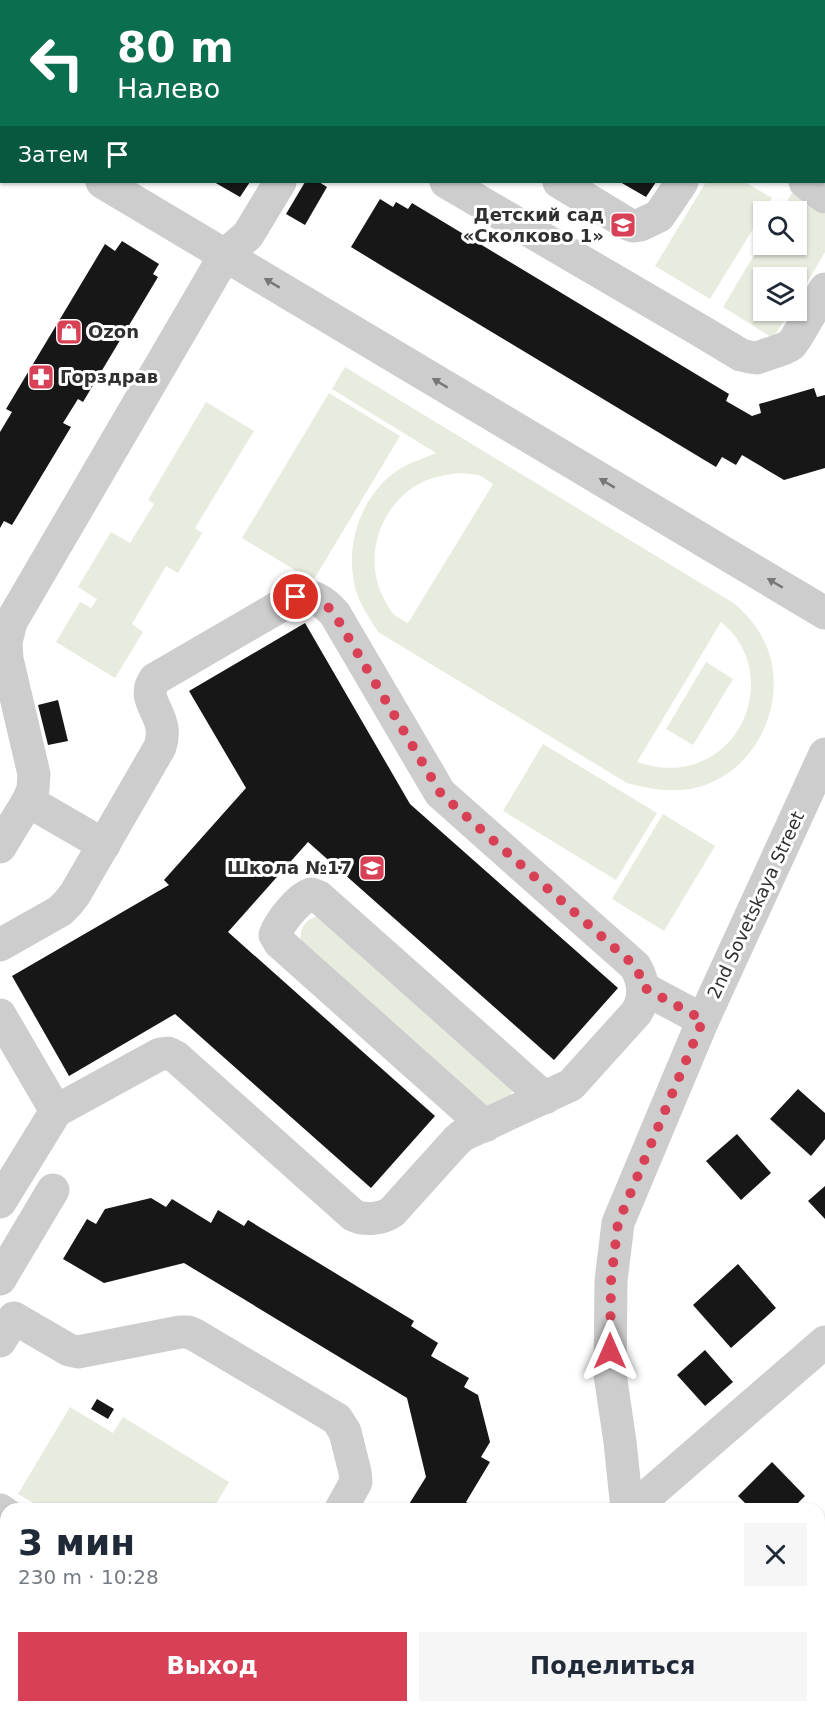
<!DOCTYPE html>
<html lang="ru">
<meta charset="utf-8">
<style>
body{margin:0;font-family:"DejaVu Sans",sans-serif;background:#f6f6f7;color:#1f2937;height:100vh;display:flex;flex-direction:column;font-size:22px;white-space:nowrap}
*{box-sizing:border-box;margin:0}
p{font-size:20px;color:#747a83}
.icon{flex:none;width:33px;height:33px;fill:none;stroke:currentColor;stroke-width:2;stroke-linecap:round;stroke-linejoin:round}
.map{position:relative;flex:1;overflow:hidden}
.panel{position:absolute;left:0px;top:1503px;width:825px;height:210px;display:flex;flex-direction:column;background:#fff;border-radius:18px 18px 0 0;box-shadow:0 2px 4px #0004}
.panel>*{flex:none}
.hud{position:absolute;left:0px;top:0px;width:825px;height:183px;box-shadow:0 2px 4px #0004;background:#0b6e4f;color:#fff;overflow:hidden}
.controls{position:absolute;left:753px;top:201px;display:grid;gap:12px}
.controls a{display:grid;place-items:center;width:54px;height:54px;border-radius:0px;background:#fff;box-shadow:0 2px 4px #0004;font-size:30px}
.pin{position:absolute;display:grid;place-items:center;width:51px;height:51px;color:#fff;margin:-26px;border:3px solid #fff;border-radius:50%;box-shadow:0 2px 6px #0007}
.me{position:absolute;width:66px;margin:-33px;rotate:0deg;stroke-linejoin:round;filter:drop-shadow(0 0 4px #0008)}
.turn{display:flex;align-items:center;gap:21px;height:126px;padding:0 18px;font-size:27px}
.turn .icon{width:78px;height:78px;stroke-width:2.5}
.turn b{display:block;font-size:42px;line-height:51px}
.then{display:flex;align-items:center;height:57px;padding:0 18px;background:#0003;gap:12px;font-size:22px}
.round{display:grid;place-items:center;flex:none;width:63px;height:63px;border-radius:0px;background:#f6f6f7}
.head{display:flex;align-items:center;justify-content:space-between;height:102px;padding:0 18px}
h1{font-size:36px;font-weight:700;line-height:45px}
.button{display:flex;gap:12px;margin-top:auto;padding:12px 18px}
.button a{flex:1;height:69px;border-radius:0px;background:#d84155;color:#fff;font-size:24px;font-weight:700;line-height:69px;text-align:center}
.button a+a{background:#f6f6f7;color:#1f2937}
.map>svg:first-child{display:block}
</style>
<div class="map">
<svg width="825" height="1713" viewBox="0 0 825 1713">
<rect width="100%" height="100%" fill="#fff"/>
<g fill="#e7ecdf" fill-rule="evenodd">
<path d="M706,182h39l27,16 -62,101 -55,-33z"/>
<path d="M792,193l33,21v38l-28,48 -1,-22h-32v32l26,1 -17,27 -50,-31 40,-67 1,4h32v-32l-15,-1z"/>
<path d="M345,367l390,237c10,9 19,19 26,31 34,59 -3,142 -71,154 -22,3 -41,0 -63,-6l-249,-151c-8,-13 -17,-26 -22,-41 -12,-43 3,-92 39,-119 13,-9 27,-13 41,-19l-104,-64zM460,473l19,2 14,9 -85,139c-4,-2 -8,-4 -12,-7 -7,-5 -11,-16 -15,-23 -15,-36 -3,-78 27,-102 15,-12 33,-16 52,-18zM721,622c53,42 32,130 -34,144 -18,4 -34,1 -50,-4z"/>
<path d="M329,393l71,43 -87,145 -71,-43z"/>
<path d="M206,402l48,29 -59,97 7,5 -24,40 -12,-7 -34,58 11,8 -28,46 -59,-36 24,-40 11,6 6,-9 -19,-12 33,-55 19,11 24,-39 -6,-4z"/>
<path d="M706,662l27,17 -40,66 -27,-16z"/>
<path d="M543,744l114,69 -41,67 -113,-69z"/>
<path d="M663,814l52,32 -51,85 -52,-32z"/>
<path d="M318,916l194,173 -1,8 -24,11 -186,-165c-2,-14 3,-23 17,-27z"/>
<path d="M70,1407l43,26 10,-16 106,65 -16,27h-169l-26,-15z"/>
</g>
<g fill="#171717">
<path d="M214,182h36l-10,15z"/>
<path d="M305,182h14l8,5 -22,38 -19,-11z"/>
<path d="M620,182h36l-10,15z"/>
<path d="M380,199l13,8 3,-5 12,7 4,-6 317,191 -3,7 26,15 9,-3 -2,-9 55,-16 3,9 8,-2v73l-41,12 -42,-25 -6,10 -14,-8 -6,10 -329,-198 -36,-22z"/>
<path d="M122,241l37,23 -6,10 5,3 -75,125 -5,-3 -15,24 8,4 -59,98 -8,-4 -4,7v-96l12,-20 -6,-3 99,-165 10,7z"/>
<path d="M305,623l105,181 208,184 -64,72 -246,-218 -80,90 207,184 -64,72 -196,-174 -106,62 -57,-100 157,-91 -5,-5 82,-92 -57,-97z"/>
<path d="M58,700l10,41 -20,4 -10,-40z"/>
<path d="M798,1089l27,24v26l-14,17 -41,-37z"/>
<path d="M737,1134l34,39 -30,27 -35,-39z"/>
<path d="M825,1186v33l-17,-18z"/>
<path d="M151,1198l15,9 6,-8 39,24 7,-13 26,16 4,-6 166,101 -3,5 27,17 -7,13 38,22 -5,9 14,8 12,47 -9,15 9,5 -24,40 13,7h-73l20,-32 -19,-79 -223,-135 -80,20 -41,-24 24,-40 9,5 9,-15z"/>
<path d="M738,1264l38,44 -45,40 -38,-43z"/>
<path d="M705,1350l28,32 -28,24 -28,-31z"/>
<path d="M97,1399l17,10 -6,10 -17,-10z"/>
<path d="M772,1462l33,34 -13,13h-41l-13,-13z"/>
<path d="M158,1707h40l1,1 -19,5h-12z"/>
<path d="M506,1707h120l-2,6h-113z"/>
<path d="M701,1707h40l5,6h-51z"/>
</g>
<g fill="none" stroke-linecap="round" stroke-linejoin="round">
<g stroke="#cdcdcd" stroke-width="33">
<path d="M607,0l2,2"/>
<path d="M758,0v2"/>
<path d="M53,2l1,-2"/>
<path d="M185,2v-2"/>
<path d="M326,2l1,-2"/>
<path d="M512,2l1,-2"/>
<path d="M702,2l1,-2"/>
<path d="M824,47l1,-1"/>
<path d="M0,94l2,-2"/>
<path d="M0,130h2"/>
<path d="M102,182l723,431"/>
<path d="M446,182l255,149 40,24 9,2 7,1 26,-9 8,-4 5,-7 29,-49"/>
<path d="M559,182l69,42 6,2 6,-1 19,-9 23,-34"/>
<path d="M805,182l20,15"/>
<path d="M28,801l76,44"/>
<path d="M0,847l28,-46 5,-12 1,-15 -27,-115 -1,-17 5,-20 214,-367 23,-20 32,-53"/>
<path d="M0,945l60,-34 8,-8 7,-9 85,-147c2,-6 3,-12 2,-19 -3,-19 -20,-31 -7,-49l141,-82c16,-4 29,5 39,17l105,179 195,173c9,15 11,32 1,47l-65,72 -108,50 -6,5 -65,72c-10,7 -28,9 -39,3l-177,-158 -8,-4 -8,1 -104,57 -56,91"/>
<path d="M643,988l60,32"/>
<path d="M0,1015l56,96"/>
<path d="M485,1126l-205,-183 -5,-8c5,-14 23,-36 36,-41l8,3 226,201"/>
<path d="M0,1279l53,-89"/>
<path d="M0,1341l14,-23 55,32 9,2 102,-20h8l7,3 142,84 8,13 10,40 1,10 -15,27"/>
<path d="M627,1509l-7,-67 -10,-68 1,-93 7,-58 85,-203 122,-266"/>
<path d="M632,1509l193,-167"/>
<path d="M0,1510l6,4"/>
<path d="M805,1707l6,6"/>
<path d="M365,1713l11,-6"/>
<path d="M666,1713l2,-6"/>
</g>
</g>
<defs><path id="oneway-solid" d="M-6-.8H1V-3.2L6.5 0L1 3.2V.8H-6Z" transform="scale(1.5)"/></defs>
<g fill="#777">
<use href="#oneway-solid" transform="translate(272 283) rotate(-149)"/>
<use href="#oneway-solid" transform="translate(440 383) rotate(-149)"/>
<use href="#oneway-solid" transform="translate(607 483) rotate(-149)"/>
<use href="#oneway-solid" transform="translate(775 583) rotate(-149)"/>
</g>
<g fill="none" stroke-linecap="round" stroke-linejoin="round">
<path stroke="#d84155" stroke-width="10" stroke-dasharray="0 18" d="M296,597c16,-4 29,5 39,18l106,179 194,172 8,16v5l60,33 -85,203 -7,58 -1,70"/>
</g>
<defs>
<symbol id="school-square" viewBox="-11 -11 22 22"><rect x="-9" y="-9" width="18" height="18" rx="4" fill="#d84155" stroke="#fff"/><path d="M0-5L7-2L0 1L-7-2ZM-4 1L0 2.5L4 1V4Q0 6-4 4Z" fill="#fff"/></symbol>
<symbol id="shop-square" viewBox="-11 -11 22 22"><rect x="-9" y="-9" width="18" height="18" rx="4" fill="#d84155" stroke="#fff"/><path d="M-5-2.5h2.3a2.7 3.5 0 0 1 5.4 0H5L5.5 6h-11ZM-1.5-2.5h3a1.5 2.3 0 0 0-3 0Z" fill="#fff"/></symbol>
<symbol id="pharmacy-square" viewBox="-11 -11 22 22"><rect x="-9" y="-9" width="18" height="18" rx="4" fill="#d84155" stroke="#fff"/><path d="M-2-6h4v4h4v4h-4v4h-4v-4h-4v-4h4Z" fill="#fff"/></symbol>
</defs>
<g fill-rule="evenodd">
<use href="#school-square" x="608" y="210" width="30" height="30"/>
<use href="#shop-square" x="54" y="317" width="30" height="30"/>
<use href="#pharmacy-square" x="26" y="362" width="30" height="30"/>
<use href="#school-square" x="357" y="853" width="30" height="30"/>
</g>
<g text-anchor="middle" stroke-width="6" stroke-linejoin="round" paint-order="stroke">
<g font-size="18" font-weight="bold" fill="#303030" stroke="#fff" text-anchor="end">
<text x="604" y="221">Детский сад<tspan x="604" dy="21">«Сколково 1»</tspan></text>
<text x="88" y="338" text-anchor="start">Ozon</text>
<text x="60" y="383" text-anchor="start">Горздрав</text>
<text x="352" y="874">Школа №17</text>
</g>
<g font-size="18" fill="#303030" stroke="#fff">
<text transform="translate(756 905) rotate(-65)" y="6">2nd Sovetskaya Street</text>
</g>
</g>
</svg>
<div class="controls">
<a><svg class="icon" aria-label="search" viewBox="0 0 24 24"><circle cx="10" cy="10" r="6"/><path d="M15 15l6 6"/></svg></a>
<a><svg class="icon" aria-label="layers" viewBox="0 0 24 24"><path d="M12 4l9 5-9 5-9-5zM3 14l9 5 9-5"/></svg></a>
</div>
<div class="pin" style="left:296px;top:597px;background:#d93025"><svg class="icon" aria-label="arrive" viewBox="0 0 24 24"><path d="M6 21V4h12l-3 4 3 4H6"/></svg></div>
<svg class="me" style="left:610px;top:1351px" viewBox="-20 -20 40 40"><path d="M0-17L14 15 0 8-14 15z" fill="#d84155" stroke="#fff" stroke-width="4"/></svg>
<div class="hud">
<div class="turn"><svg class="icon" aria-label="left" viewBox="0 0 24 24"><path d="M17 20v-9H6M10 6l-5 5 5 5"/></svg><div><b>80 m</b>Налево</div></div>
<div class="then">Затем<svg class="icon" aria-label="arrive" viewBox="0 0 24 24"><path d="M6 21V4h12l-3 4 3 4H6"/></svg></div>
</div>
<section class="panel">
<div class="head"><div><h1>3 мин</h1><p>230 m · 10:28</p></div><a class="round"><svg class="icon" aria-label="close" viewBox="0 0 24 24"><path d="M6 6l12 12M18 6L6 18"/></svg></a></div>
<div class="button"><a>Выход</a><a>Поделиться</a></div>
</section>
</div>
